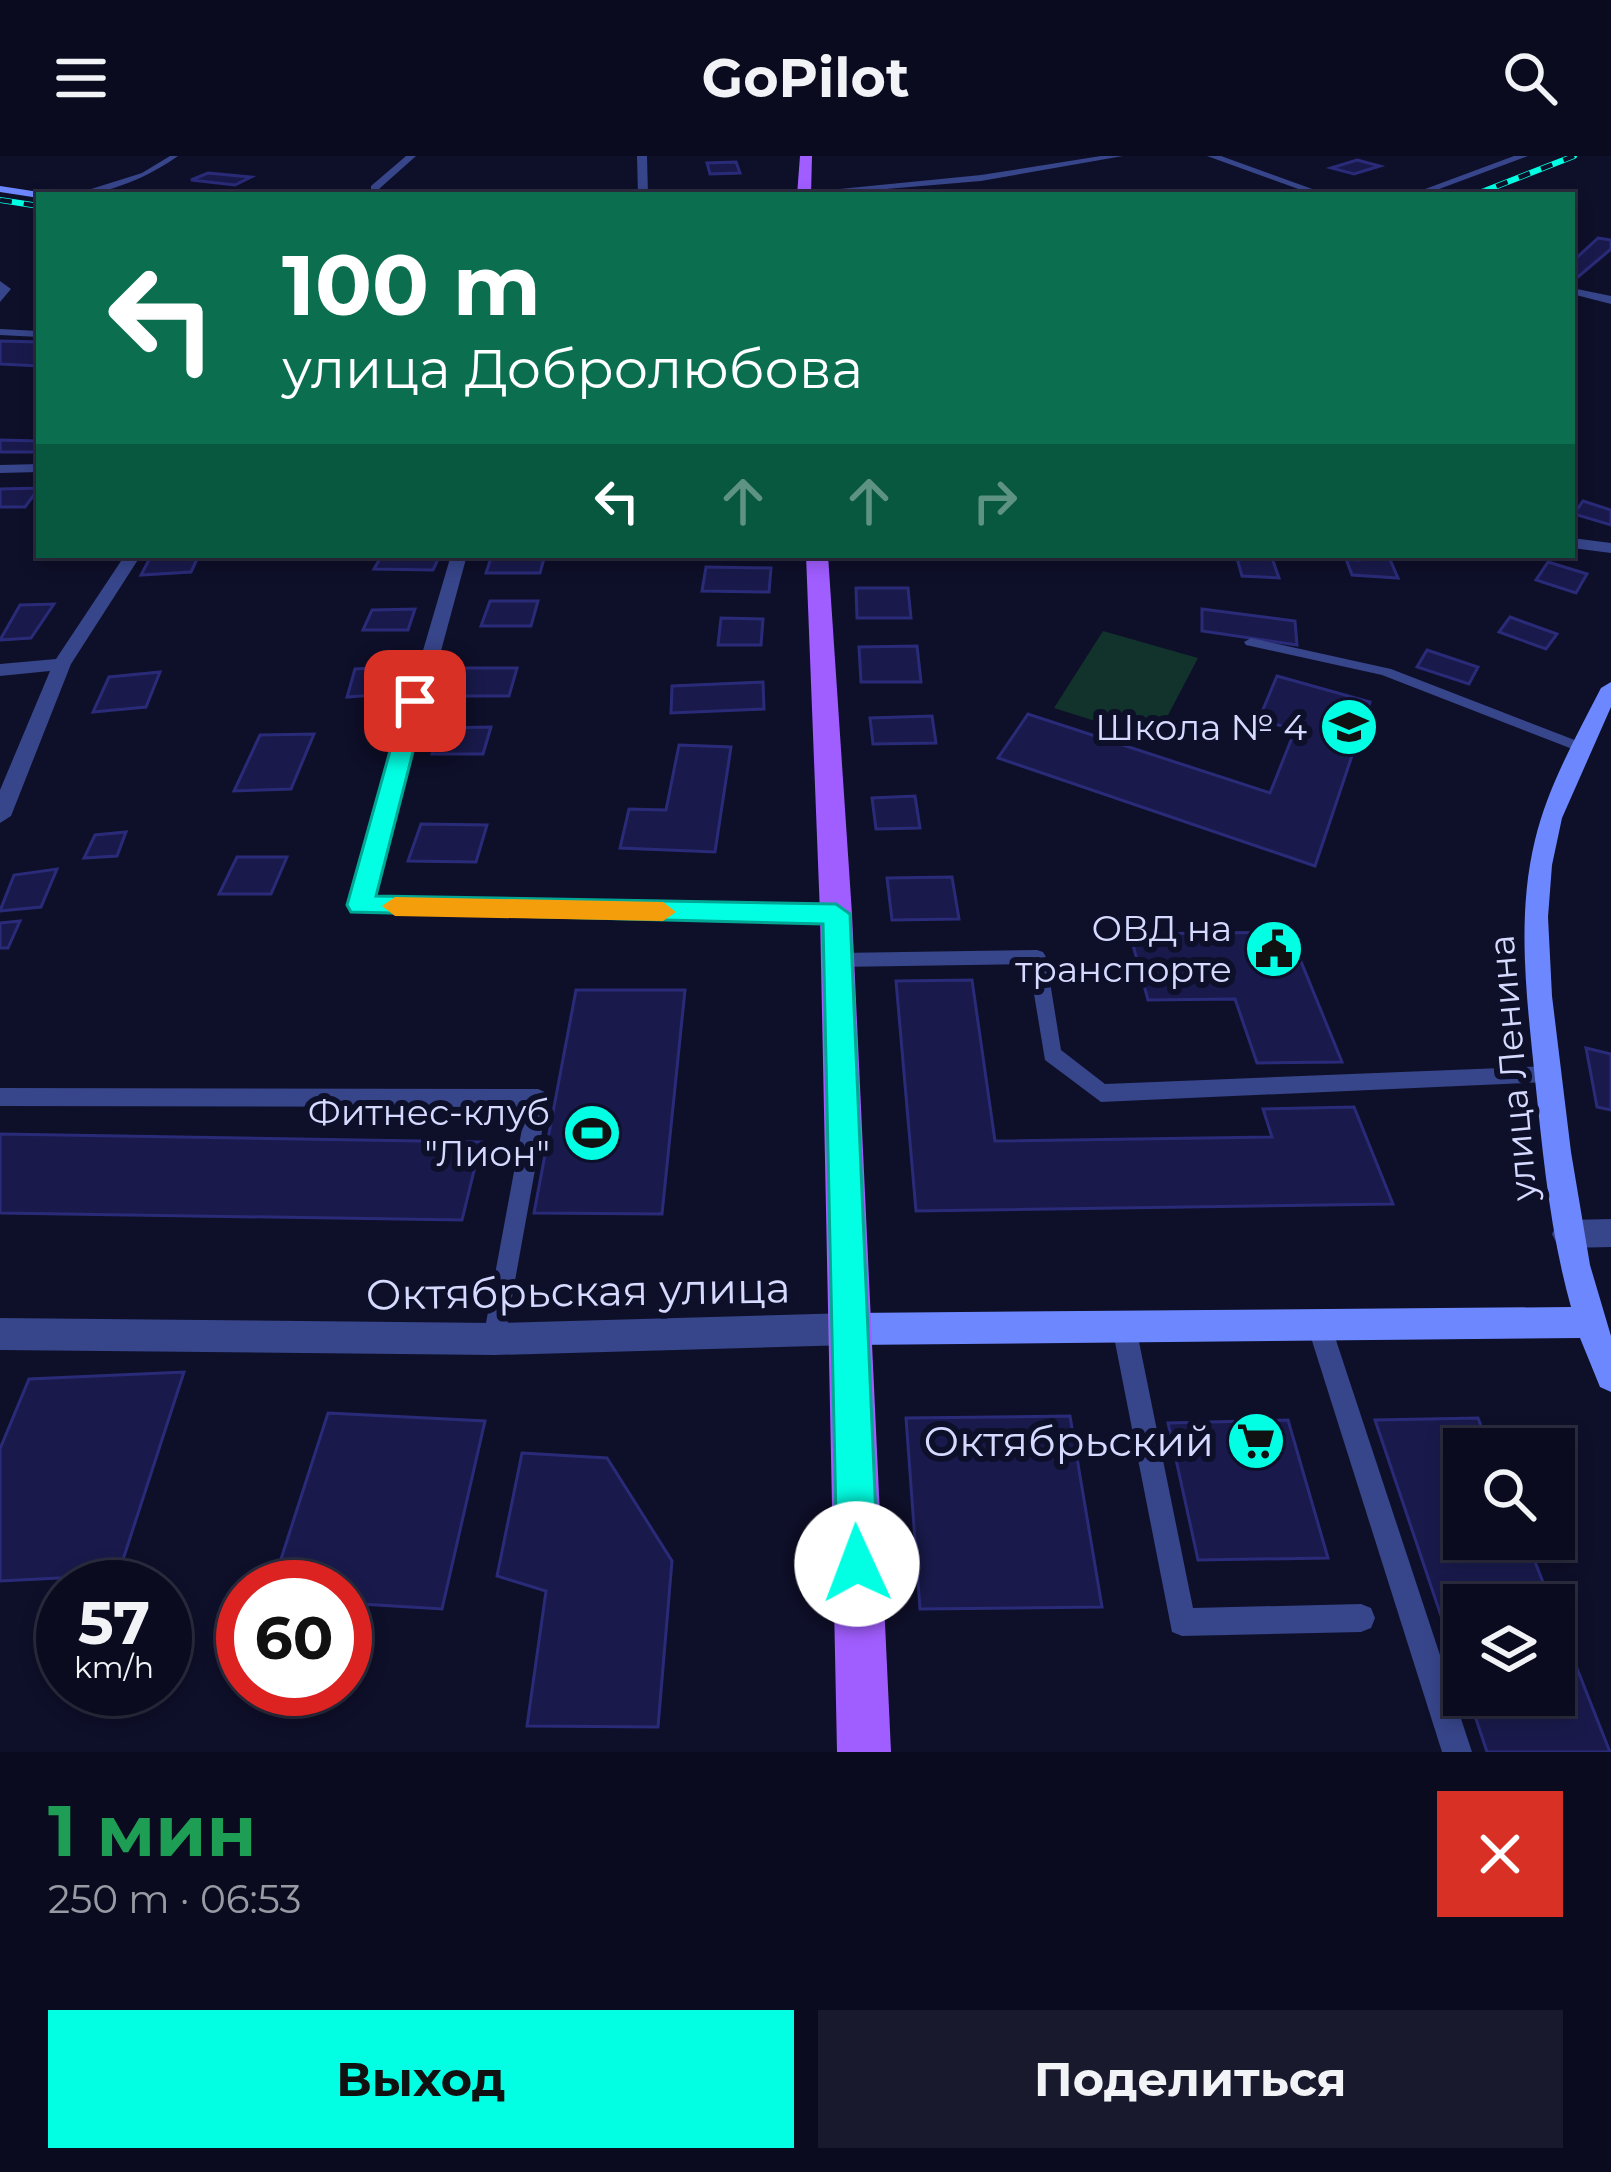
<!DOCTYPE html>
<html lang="ru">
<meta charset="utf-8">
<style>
body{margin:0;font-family:Montserrat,sans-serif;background:#18192c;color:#f1f3f6;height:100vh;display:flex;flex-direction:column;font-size:45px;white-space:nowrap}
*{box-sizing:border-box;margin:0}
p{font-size:39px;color:#999ba4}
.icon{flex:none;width:66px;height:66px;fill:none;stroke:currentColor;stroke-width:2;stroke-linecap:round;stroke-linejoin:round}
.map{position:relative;height:1596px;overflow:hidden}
.side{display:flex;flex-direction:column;background:#0a0b1f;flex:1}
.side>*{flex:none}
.top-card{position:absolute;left:36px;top:36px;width:1539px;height:366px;border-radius:0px;box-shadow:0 6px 18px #0003,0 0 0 3px #2a2b3d;background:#0b6e4f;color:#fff;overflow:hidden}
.fabs{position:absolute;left:1443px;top:1272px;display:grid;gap:24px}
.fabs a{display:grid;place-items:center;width:132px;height:132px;border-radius:0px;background:#0a0b1f;box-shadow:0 6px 18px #0003,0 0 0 3px #2a2b3d;font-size:60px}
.speed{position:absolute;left:36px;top:1404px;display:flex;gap:24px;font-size:60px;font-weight:700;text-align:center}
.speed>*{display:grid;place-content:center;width:156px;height:156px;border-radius:50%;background:#0a0b1f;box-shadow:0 6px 18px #0003,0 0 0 3px #2a2b3d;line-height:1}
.speed small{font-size:30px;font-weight:400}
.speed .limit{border:18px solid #d22;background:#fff;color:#111}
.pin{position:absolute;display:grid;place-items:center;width:102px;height:102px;color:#fff;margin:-51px;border-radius:24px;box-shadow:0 6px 18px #0006}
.me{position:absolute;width:132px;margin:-66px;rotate:358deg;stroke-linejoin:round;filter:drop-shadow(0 0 9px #0008)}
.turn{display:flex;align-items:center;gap:42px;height:252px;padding:0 48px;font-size:54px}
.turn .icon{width:156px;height:156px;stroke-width:2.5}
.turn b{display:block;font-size:84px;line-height:102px}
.lanes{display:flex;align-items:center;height:114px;padding:0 48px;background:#0003;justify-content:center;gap:60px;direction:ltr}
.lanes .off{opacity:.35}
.round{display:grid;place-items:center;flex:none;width:126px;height:126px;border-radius:0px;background:#18192c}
.headline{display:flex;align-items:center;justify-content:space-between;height:204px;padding:0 48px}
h1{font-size:72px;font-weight:700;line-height:90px;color:#1e9e55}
.cta{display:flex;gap:24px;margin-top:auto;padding:24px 48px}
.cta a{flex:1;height:138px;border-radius:0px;background:#02ffe3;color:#111;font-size:48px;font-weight:700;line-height:138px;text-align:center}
.cta a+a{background:#18192c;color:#f1f3f6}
header{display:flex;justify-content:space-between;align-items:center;height:156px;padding:0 48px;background:#0a0b1f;font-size:54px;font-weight:700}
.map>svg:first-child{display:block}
</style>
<header><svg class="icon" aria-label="menu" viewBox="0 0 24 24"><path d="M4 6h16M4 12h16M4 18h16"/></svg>GoPilot<svg class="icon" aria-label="search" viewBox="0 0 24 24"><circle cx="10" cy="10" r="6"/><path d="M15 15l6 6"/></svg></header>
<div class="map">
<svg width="1611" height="1596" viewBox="0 0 1611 1596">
<rect width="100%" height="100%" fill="#0e0f29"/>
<path fill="#11332b" d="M1103,475l95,27 -43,82 -101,-32z"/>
<g fill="#191a4b" stroke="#2a2b78" stroke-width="3">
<path d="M1357,4l23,6 -26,8 -23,-6z"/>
<path d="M736,6l4,11 -30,1 -3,-11z"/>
<path d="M208,17l43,4 -16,8 -44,-5z"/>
<path d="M1598,82l13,2v9l-39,33v-20z"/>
<path d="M0,185l39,1v24l-39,-2z"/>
<path d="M0,284l39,1v11h-39z"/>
<path d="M39,332l-14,19h-25v-18z"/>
<path d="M1583,345l28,9v15l-37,-11z"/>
<path d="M199,399l-8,17 -50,3 10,-19z"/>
<path d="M382,399h58l-7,15 -59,-1z"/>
<path d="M492,399h53l-5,18h-54z"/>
<path d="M1236,399h35l8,23 -37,-2z"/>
<path d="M1355,399h33l10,23 -46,-3 -6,-16 12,1z"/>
<path d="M1548,406l39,12 -11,19 -40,-13z"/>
<path d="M706,411l65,1 -2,24 -67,-1z"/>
<path d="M856,432h52l3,30h-54z"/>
<path d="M490,445h48l-7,25h-50z"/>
<path d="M54,448l-23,34 -31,2 20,-35z"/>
<path d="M415,453l-7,21h-45l9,-20z"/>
<path d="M1202,453l93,12 2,24 -95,-14z"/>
<path d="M1510,461l47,17 -11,15 -47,-17z"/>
<path d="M721,462l42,1 -2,26h-43z"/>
<path d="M917,490l4,36h-60l-2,-35z"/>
<path d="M1427,494l51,17 -9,17 -52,-17z"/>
<path d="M394,511l-7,27 -40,3 8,-28z"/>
<path d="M460,512h57l-8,28h-59z"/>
<path d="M160,516l-14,35 -53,5 16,-35z"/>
<path d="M1277,520l93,26 -55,164 -317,-108 30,-44 242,79 25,-63 -36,-11z"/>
<path d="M763,526l1,27 -93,4 1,-27z"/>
<path d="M932,560l4,27 -63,1 -3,-26z"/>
<path d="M491,571l-8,27h-51l9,-26z"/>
<path d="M314,578l-23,55 -57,2 26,-56z"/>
<path d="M679,589l52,2 -16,105 -95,-4 9,-39 37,1z"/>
<path d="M915,640l5,32 -44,1 -4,-31z"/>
<path d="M421,668l66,1 -11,37 -68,-1z"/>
<path d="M126,676l-9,24 -33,2 11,-23z"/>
<path d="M237,701h50l-16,37h-52z"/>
<path d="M57,713l-16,38 -41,4 14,-36z"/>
<path d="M952,721l7,42 -67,1 -5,-42z"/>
<path d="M20,765l-12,27h-8v-25z"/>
<path d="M1289,776l53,130 -85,1 -22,-64 -87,1 -18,-66z"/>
<path d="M972,824l23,161 277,-4 -9,-28 91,-2 39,97 -477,7 -20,-230z"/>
<path d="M576,834h109l-23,224 -128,-1z"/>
<path d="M1586,892l25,6v56l-14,-3z"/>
<path d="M0,978l481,8 -19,78 -462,-7z"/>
<path d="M184,1216l-66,203 -118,6v-132l29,-70z"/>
<path d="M328,1257l157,8 -43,188 -97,-6v-16h-73z"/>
<path d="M1070,1260l32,191 -182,2 -14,-191z"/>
<path d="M1478,1262l12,31h-26v90h62l26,66h-88v79l-89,-264z"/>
<path d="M1288,1264l40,138 -130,2 -30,-137z"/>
<path d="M522,1297l85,5 65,103 -14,166 -131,-1 19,-135 -49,-15z"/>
<path d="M1554,1454l56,142h-123l-19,-57h86z"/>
</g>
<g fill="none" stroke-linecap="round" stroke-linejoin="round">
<g fill="#37458a" fill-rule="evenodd">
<path d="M170,0h8c-28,20 -70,39 -106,39l70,-22z"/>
<path d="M0,125l11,8 -11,13z"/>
<path d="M0,173l39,2v6l-39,-2z"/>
<path d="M1251,482l140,31 194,75 3,3 -8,5 -5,-2 -193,-75 -136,-30 -2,-3z"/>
<path d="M1037,794l6,2 3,5 15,93 44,34 443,-18 7,2 3,6 -3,6 -7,2 -447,20 -56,-42 -16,-96 -191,3 -6,-2 -3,-5 3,-5 6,-2z"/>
<path d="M0,932l538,1 7,3 3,6 -45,249 -8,4 -8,-4 -4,-8 43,-232 -526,-1z"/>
<path d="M1319,1157l8,4 4,8 141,427h-30l-135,-427 4,-8z"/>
<path d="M1124,1159l8,4 4,8 57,281 168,-4 10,4 4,10 -4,10 -10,4 -179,4 -10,-4 -60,-305 4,-8z"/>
</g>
<g fill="#37458a" fill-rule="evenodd">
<path d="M406,0h10l-37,33 2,6h-10v-9z"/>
<path d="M637,0h10l1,39h-10z"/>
<path d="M1101,0h22l-142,25 -166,14 -16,-2 182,-18z"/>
<path d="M1207,0h14l108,39h-14z"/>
<path d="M1572,132l39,8v8l-39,-10z"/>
<path d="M39,308v8l-39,1v-8z"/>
<path d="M1572,382l39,5v10l-39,-5z"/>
<path d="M125,399h16l-70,109 -60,152 -11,7v-33l50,-119 -50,5v-12l56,-5z"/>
<path d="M451,399h16l-93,343 462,7 8,3 4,6 -4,6 -492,-8 -4,-6z"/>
<path d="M1611,1063v28l-44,1 -10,-4 -5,-10 5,-10 10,-4z"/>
<path d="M850,1157l11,5 5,11 -5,11 -11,5 -355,10 -495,-5v-32l495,5z"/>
</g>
<path fill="#37458a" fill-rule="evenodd" d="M1514,0h14l-105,39h-14z"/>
<g fill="#6d88ff" fill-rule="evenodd">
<path d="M0,30l39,6 5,3 -5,3 -39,-6z"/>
<path d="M1611,526v25l-49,111 -10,47 -4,52 4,79 19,156 19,113 21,71v56l-11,-5 -20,-49 -730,7 -11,-5 -5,-11 5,-11 11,-5 721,-6c-21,-75 -28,-152 -36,-228 -8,-79 -19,-161 0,-239 13,-54 41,-103 66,-152z"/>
</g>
<g fill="#a05dff" fill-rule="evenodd">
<path d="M800,0h12l-1,39h-14z"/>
<path d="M806,399h22l24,359 39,838h-54l-17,-838z"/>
</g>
<defs>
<g id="rail">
<path d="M1474,39l100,-39"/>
<path d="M0,44l39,6"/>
</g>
</defs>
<use href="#rail" stroke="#02ffe3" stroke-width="6"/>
<use href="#rail" stroke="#0e0f29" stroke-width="4.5" stroke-dasharray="12" stroke-linecap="butt"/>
</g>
<path fill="#02ffe3" stroke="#01a694" stroke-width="3" d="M415,539l11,6 -50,195 460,8 14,10 28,650 -6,14 -15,6 -14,-6 -6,-14 -14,-640 -472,-12 -4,-7 57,-204z"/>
<path fill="#f59e0b" d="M395,741l268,5 13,10 -13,9 -268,-5 -13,-10z"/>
<defs>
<symbol id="school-disc" viewBox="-11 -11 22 22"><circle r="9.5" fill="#02ffe3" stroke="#0e0f29"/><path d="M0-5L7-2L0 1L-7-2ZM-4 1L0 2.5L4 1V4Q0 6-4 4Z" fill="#111"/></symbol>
<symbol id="civic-disc" viewBox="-11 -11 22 22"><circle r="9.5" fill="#02ffe3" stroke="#0e0f29"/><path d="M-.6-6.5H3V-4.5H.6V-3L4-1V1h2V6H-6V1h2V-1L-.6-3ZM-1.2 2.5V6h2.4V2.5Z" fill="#111"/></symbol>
<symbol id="stadium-disc" viewBox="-11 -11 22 22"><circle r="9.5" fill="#02ffe3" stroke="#0e0f29"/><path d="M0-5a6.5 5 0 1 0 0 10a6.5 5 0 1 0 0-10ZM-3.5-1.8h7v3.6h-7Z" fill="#111"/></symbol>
<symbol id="supermarket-disc" viewBox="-11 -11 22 22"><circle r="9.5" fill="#02ffe3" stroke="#0e0f29"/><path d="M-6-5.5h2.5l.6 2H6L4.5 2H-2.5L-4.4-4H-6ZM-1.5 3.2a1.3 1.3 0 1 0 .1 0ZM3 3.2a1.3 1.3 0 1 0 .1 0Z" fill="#111"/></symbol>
</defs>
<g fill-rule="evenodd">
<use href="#school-disc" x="1316" y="538" width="66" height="66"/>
<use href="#civic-disc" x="1241" y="760" width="66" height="66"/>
<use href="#stadium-disc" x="559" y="944" width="66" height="66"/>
<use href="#supermarket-disc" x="1223" y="1252" width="66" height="66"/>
</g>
<g text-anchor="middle" stroke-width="12" stroke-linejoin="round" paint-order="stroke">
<g font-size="36" fill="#d6daff" stroke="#0e0f29" text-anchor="end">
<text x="1307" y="584">Школа № 4</text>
<text x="1232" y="785">ОВД на<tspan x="1232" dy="41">транспорте</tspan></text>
<text x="550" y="969">Фитнес-клуб<tspan x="550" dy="41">"Лион"</tspan></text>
</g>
<g font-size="36" fill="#d6daff" stroke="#0e0f29">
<text transform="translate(1512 912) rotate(-95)" y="13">улица Ленина</text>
</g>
<g font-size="42" fill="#d6daff" stroke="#0e0f29">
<text transform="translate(578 1135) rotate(-1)" y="15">Октябрьская улица</text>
</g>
<g font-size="42" fill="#d6daff" stroke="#0e0f29" text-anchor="end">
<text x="1214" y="1300">Октябрьский</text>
</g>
</g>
</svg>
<div class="fabs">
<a><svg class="icon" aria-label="search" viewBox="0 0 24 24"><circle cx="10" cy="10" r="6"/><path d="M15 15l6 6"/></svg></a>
<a><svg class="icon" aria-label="layers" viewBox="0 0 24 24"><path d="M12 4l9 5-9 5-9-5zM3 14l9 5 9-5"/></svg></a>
</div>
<div class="speed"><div>57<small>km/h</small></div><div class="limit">60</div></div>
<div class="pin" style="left:415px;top:545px;background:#d93025"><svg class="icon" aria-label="arrive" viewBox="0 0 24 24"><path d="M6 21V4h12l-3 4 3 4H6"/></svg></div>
<svg class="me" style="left:857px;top:1408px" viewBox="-20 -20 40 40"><circle r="19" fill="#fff"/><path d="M0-13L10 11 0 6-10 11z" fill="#02ffe3"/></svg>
<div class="top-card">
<div class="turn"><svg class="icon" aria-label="left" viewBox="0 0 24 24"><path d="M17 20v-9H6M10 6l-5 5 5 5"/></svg><div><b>100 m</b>улица Добролюбова</div></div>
<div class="lanes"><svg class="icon" aria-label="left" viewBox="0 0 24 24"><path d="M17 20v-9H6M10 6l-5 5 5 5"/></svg><svg class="icon off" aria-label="ahead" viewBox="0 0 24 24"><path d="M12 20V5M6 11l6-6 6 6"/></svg><svg class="icon off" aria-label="ahead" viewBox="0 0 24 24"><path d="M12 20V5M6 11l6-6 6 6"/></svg><svg class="icon off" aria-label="right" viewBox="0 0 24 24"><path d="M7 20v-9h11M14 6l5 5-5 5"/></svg></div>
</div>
</div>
<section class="side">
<div class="headline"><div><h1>1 мин</h1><p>250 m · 06:53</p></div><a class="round" style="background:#d93025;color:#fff"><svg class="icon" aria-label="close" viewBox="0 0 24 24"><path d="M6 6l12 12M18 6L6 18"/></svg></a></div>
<div class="cta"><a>Выход</a><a>Поделиться</a></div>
</section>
